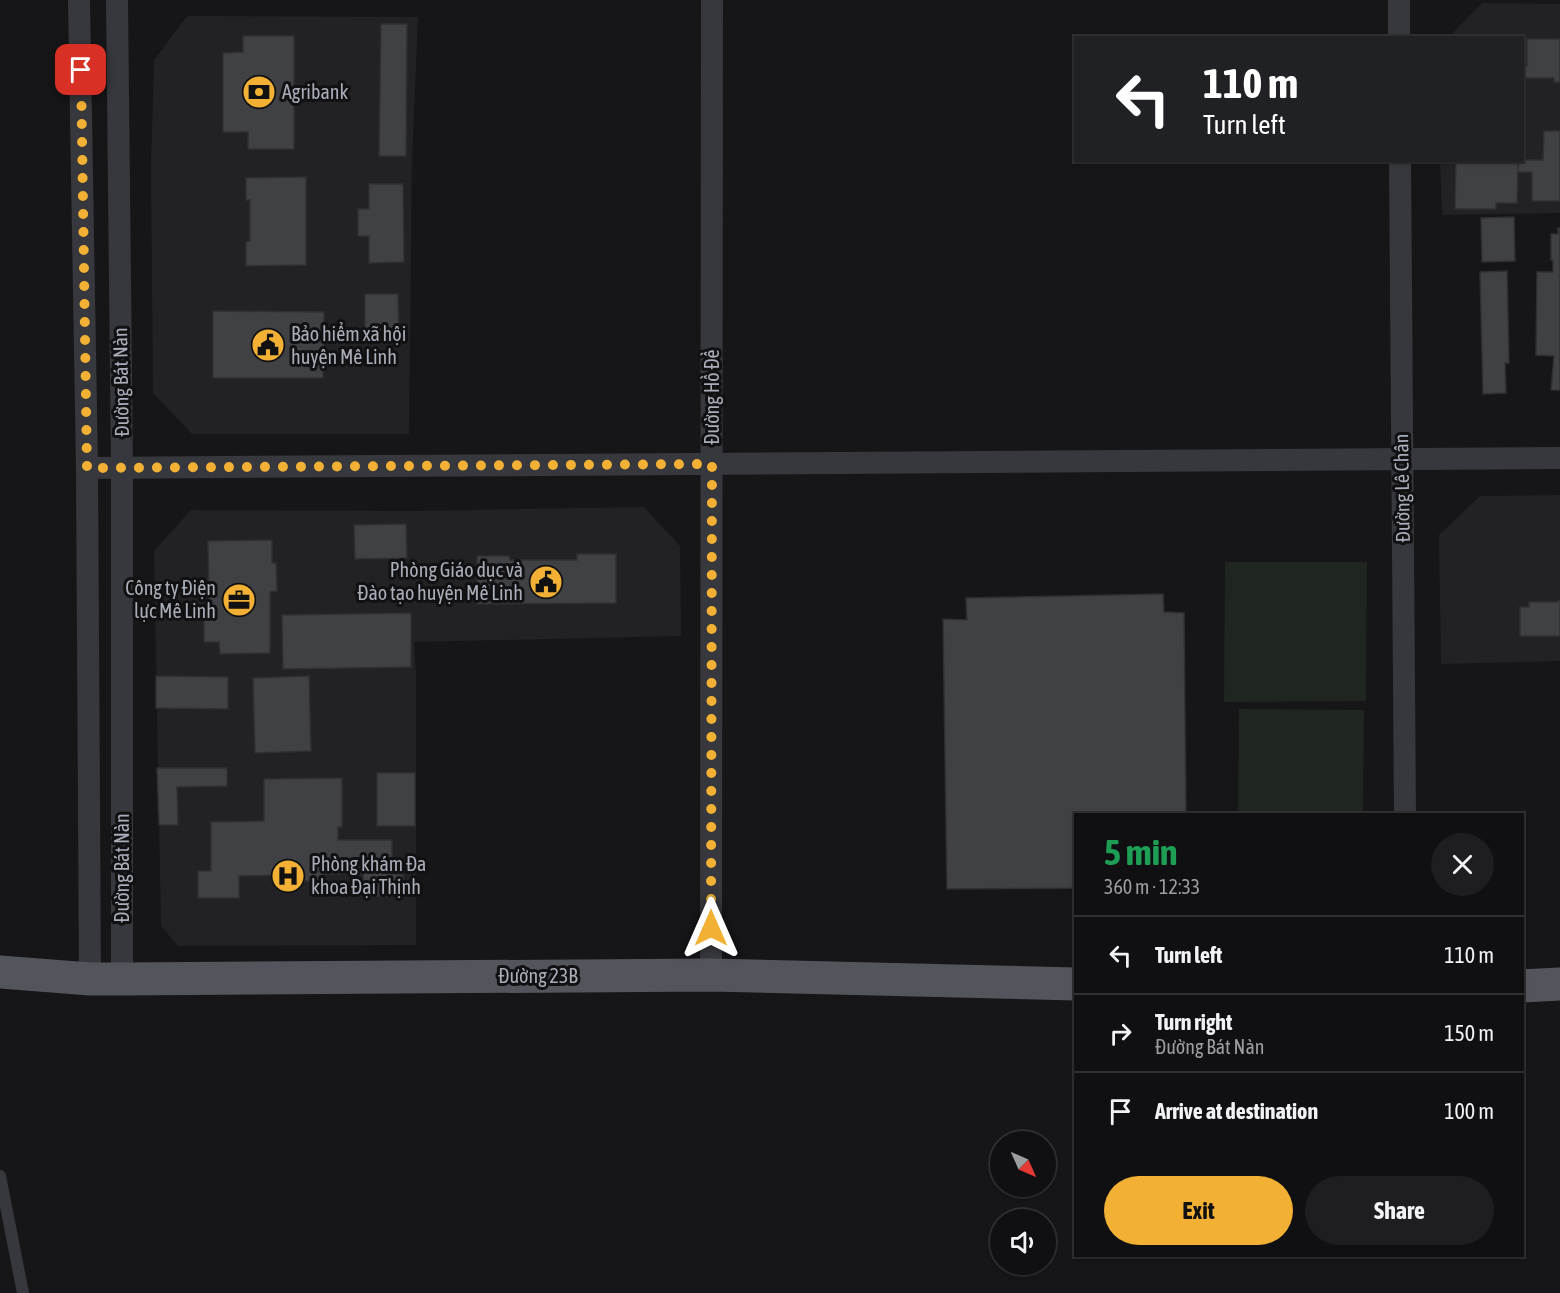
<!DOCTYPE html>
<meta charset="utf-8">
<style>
body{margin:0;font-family:"Asap Condensed",sans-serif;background:#1e1e20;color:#f1f3f6;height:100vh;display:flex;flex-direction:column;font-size:22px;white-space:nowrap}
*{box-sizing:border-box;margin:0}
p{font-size:20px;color:#9c9d9f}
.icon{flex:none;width:33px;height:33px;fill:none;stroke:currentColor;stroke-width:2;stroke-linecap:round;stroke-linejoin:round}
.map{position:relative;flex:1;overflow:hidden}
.side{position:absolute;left:1074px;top:813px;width:450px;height:444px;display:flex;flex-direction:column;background:#101012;border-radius:0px;box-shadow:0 2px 4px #0004,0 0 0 2px #303032}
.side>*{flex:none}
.top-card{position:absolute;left:1074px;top:36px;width:450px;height:126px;border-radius:0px;box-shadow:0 2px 4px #0004,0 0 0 2px #303032;background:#202124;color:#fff;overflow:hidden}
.needle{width:39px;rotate:135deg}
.controls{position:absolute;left:990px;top:1131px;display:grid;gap:12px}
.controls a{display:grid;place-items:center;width:66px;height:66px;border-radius:50%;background:#101012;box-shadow:0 2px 4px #0004,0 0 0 2px #303032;font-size:30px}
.pin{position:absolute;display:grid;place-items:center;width:51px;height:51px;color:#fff;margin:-26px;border-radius:12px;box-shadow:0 3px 9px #0006}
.me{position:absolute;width:66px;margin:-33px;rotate:0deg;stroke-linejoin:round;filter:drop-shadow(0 0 4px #0008)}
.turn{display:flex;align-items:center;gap:21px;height:126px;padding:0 30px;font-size:27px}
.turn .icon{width:78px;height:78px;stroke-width:2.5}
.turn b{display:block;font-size:42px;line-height:51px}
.round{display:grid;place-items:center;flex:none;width:63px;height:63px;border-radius:32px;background:#1e1e20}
.headline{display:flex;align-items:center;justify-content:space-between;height:102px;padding:0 30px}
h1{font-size:36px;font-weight:700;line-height:45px;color:#1e9e55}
.button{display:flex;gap:12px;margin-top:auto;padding:12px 30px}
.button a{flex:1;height:69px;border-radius:36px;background:#f2b134;color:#111;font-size:24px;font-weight:700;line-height:69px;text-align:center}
.button a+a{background:#1e1e20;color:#f1f3f6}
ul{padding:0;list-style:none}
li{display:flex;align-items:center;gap:18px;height:78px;padding:0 30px;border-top:2px solid #303032}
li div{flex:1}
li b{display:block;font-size:22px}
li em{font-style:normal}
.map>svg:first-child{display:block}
</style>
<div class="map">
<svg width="1560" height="1293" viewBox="0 0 1560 1293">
<rect width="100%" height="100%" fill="#161618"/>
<g fill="#222225">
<path d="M1482,3l78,1v209l-118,2 -2,-54 82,-1v-122l-73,-1z"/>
<path d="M187,16l231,1 -6,144 -3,273h-217l-39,-41 -2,-226 3,-107z"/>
<path d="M1560,495v166l-119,3 -2,-129 41,-39z"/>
<path d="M644,507l36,39 1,90 -267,6 2,30v273l-238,1 -17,-20 -7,-375 37,-41 221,1z"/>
</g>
<g fill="#1e261f">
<path d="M1225,562h142l-1,139 -142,1z"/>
<path d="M1239,709l125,1 -1,104h-125z"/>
</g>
<g fill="#404145" stroke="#303034" stroke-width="1.5">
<path d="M381,24h26l-1,132h-27z"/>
<path d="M243,36h51v113h-46v-17h-25v-79l20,-1z"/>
<path d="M1527,39h33v43h-6v-4h-32v-12h5z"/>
<path d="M1544,131h16v70h-28v-29h-15l1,-12h25z"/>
<path d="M1456,160h62l-1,43h-21v6h-41z"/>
<path d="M306,177v88l-60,1v-24l4,-1v-41h-4v-22z"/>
<path d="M369,184h34l1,78 -35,1v-27h-11v-27h11z"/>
<path d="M1514,217l1,44 -33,1 -1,-44z"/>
<path d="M1558,228h2v162h-9l3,-34 -18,-1 1,-83h16v-12h-2v-26h7z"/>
<path d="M1507,271l2,92h-4l1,30 -23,1 -3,-122z"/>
<path d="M365,294h33l1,43 -34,1z"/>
<path d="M213,311l111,1 -1,66h-110z"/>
<path d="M406,524l1,34 -52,1 -1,-34z"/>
<path d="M272,540v23h4l1,28 -7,1v61l-50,1 -1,-12h-15v-34l5,-1 -1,-66z"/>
<path d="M577,554h39v49l-139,1v-48h32l1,4h67z"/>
<path d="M1163,594l1,18 20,1 2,201h-110v74l-129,1 -4,-270 24,1 -1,-22z"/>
<path d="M1560,600v36h-40v-29h9v-5h28z"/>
<path d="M411,613v54l-128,2 -1,-54z"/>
<path d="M156,676l72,1v32l-72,-1z"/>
<path d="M309,676l2,75 -56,2 -2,-75z"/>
<path d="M157,768h70v18l-50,1 1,38h-19z"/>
<rect x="377" y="773" width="38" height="53"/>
<path d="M342,778v49h-4v13h54v34h11v22h-40v-23l-40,1v7h-41v-6l-43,1v22h-41v-27h13v-49l53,-1v-42z"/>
</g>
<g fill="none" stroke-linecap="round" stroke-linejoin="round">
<path stroke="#37383d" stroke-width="12" d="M0,1176l23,117"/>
<g stroke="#37383d" stroke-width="22">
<path d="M79,0l8,468 3,511"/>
<path d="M117,0l5,468v511"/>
<path d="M1399,0v38"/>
<path d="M1400,160l5,654"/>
<path d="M87,468l1473,-10"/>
<path d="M711,975l1,-975"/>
</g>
<g stroke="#53555c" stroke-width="33">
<path d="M0,972l90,7h32l589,-4 365,9"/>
<path d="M1522,986l38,-2"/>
</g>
</g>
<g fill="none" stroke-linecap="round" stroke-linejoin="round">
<path stroke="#f2b134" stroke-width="10" stroke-dasharray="0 18" d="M81,70l6,398 625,-4 -1,464"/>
</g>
<defs>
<symbol id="bank-disc" viewBox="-11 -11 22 22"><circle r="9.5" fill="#f2b134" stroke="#111113"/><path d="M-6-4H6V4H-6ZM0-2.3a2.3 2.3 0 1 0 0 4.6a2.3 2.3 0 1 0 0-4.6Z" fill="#111"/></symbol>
<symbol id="civic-disc" viewBox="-11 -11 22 22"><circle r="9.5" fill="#f2b134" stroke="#111113"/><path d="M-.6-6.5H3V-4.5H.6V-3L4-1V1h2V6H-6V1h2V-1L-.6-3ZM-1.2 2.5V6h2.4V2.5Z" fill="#111"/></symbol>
<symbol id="office-disc" viewBox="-11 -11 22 22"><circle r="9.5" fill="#f2b134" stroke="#111113"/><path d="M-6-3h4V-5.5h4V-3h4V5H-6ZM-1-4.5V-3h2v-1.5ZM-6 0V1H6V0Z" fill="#111"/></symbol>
<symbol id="hospital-disc" viewBox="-11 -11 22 22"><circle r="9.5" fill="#f2b134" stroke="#111113"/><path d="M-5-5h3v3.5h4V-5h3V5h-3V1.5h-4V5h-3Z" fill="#111"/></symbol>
</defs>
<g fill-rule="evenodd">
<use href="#bank-disc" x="240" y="73" width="38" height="38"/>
<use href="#civic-disc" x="249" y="326" width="38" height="38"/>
<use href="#civic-disc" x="527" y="563" width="38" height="38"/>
<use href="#office-disc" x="220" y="581" width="38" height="38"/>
<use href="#hospital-disc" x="269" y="857" width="38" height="38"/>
</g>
<g text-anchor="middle" stroke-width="6" stroke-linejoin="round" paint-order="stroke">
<g font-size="20" fill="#a8adb8" stroke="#111113" text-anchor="start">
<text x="282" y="99">Agribank</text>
<text x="291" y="341">Bảo hiểm xã hội<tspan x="291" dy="23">huyện Mê Linh</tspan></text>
<text x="523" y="577" text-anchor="end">Phòng Giáo dục và<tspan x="523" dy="23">Đào tạo huyện Mê Linh</tspan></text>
<text x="216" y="595" text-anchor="end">Công ty Điện<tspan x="216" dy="23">lực Mê Linh</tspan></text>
<text x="311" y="871">Phòng khám Đa<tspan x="311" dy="23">khoa Đại Thịnh</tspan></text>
</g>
<g font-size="20" fill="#a8adb8" stroke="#111113">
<text transform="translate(121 382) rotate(-91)" y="7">Đường Bát Nàn</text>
<text transform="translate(712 397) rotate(-90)" y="7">Đường Hồ Đề</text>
<text transform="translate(1402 488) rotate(-91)" y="7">Đường Lê Chân</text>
<text transform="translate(122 868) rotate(-90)" y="7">Đường Bát Nàn</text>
<text x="538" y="983">Đường 23B</text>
</g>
</g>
</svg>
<div class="controls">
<a><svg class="needle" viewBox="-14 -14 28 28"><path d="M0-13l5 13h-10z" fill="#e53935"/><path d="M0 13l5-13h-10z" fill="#9c9d9f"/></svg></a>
<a><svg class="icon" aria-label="sound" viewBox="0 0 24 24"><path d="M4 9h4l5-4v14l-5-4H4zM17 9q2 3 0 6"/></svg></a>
</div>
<div class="pin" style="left:81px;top:70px;background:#d93025"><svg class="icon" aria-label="arrive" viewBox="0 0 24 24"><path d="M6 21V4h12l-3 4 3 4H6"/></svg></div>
<svg class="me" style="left:711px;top:928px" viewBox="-20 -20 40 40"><path d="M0-17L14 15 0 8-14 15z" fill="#f2b134" stroke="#fff" stroke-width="4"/></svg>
<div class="top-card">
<div class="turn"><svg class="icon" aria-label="left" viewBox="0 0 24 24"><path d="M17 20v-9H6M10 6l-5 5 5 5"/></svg><div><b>110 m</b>Turn left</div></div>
</div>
<section class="side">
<div class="headline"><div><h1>5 min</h1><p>360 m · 12:33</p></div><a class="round"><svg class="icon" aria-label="close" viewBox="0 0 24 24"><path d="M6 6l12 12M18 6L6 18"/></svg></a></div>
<ul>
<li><svg class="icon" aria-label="left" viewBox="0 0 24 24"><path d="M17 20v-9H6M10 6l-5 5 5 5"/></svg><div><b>Turn left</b></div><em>110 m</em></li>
<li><svg class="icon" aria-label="right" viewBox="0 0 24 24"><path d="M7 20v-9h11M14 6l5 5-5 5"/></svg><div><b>Turn right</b><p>Đường Bát Nàn</p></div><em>150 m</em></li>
<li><svg class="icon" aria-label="arrive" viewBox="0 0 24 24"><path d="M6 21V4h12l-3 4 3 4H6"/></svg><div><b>Arrive at destination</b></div><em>100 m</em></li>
</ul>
<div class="button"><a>Exit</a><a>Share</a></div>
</section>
</div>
